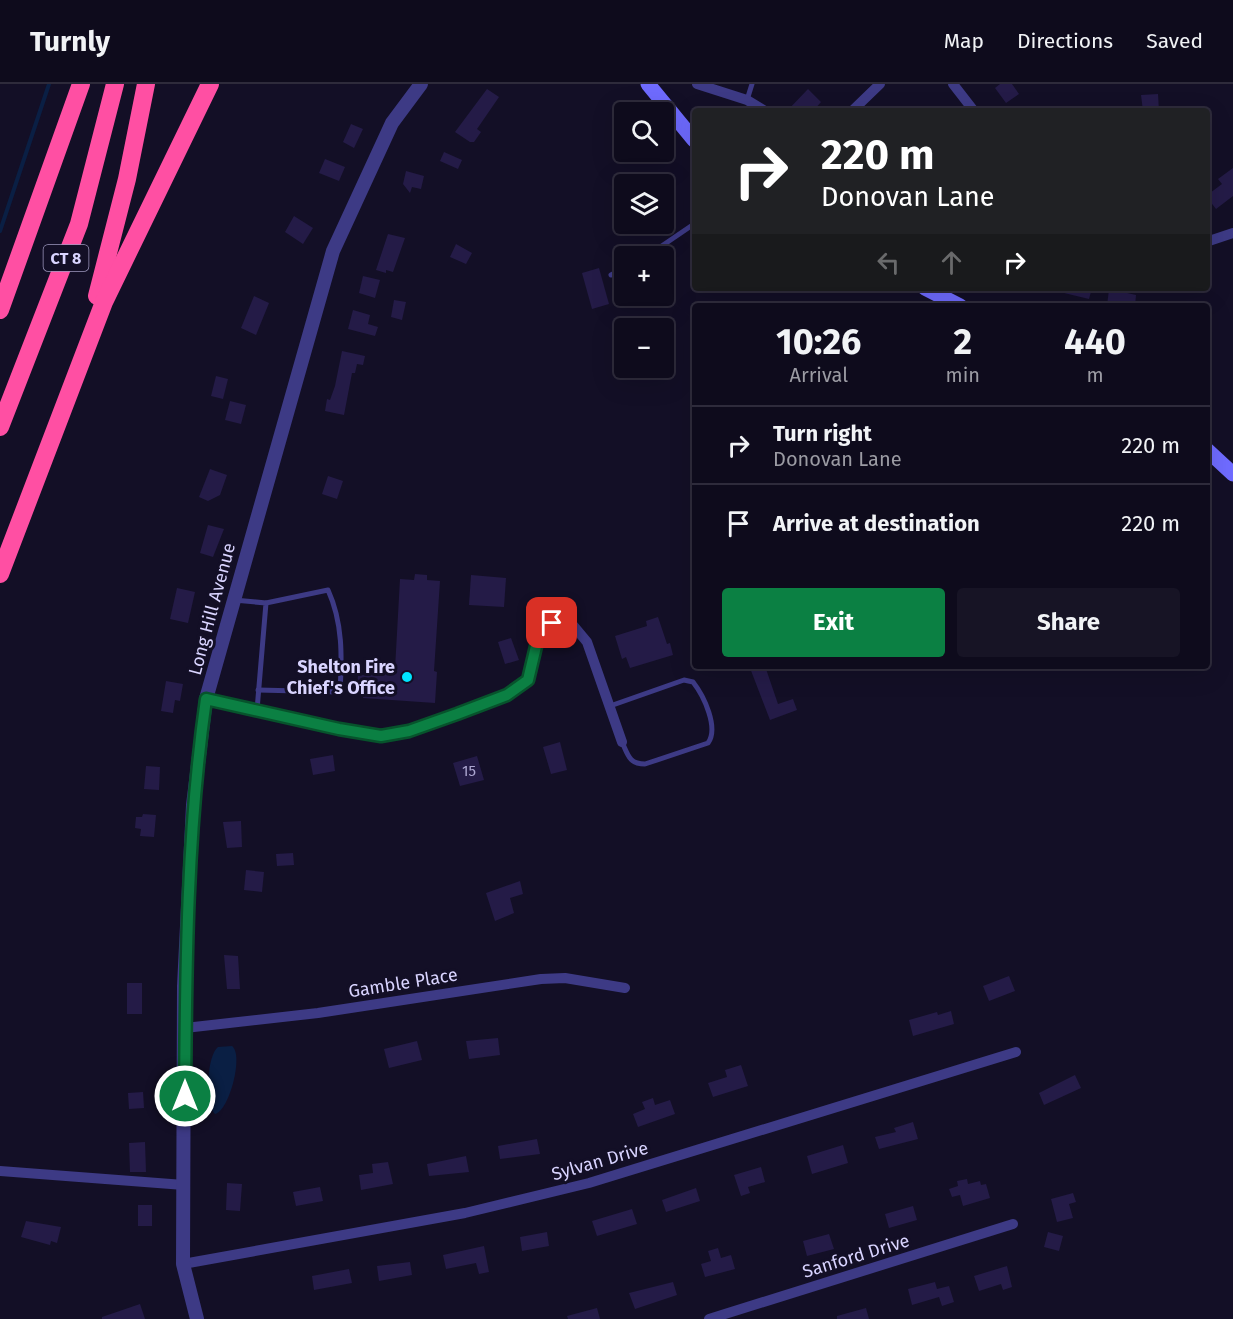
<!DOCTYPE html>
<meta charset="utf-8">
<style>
body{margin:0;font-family:"Fira Sans",sans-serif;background:#171425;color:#f1f3f6;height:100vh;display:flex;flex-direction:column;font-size:22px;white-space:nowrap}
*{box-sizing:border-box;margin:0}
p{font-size:20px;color:#9b9ba3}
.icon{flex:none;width:33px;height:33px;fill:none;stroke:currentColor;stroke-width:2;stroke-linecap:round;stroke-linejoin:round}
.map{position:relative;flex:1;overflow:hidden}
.details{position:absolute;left:692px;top:219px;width:518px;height:366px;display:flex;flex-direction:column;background:#0e0b1c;border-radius:6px;box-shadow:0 6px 24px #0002,0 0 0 2px #2e2b3b}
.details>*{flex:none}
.hud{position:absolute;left:692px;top:24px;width:518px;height:183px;border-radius:6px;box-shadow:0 6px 24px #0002,0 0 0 2px #2e2b3b;background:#202124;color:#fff;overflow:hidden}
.buttons{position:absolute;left:614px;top:18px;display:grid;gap:12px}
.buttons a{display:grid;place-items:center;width:60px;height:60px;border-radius:6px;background:#0e0b1c;box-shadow:0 6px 24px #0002,0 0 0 2px #2e2b3b;font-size:30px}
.pin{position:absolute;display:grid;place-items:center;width:51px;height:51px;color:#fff;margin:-26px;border-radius:12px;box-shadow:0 3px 9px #0006}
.me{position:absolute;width:66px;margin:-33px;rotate:0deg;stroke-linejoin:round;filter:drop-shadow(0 0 4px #0008)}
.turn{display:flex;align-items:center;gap:21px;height:126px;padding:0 30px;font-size:27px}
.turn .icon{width:78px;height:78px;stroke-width:2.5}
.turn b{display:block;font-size:42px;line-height:51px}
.lanes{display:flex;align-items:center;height:57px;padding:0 30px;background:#0003;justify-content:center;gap:30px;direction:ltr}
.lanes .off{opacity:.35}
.eta{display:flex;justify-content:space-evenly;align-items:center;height:102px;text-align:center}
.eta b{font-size:36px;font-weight:700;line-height:42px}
.action{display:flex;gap:12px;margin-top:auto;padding:12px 30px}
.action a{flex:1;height:69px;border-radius:6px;background:#0b8043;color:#fff;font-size:24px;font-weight:700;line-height:69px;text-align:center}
.action a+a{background:#171425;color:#f1f3f6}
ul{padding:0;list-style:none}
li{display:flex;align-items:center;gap:18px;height:78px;padding:0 30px;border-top:2px solid #2e2b3b}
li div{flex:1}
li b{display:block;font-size:22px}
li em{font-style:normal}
header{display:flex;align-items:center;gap:36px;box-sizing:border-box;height:84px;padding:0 30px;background:#0e0b1c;border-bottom:2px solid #2e2b3b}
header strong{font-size:28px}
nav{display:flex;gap:33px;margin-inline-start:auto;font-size:21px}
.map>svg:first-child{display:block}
</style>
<header>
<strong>Turnly</strong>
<nav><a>Map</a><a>Directions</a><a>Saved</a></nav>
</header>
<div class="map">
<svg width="1233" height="1235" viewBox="0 0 1233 1235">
<rect width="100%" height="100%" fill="#130f26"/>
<path fill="#0a1f44" d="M232,962c12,9 -3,65 -17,68 -11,-9 -8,-59 3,-67z"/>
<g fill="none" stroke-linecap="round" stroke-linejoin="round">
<path stroke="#0a1f44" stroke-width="4" d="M0,147l49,-147"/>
</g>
<g fill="#241b47">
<path d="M1000,0h12l7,10 -13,9 -11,-15z"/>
<path d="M487,5l12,8 -22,32 4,3 -7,10h-4l-15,-10z"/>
<path d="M808,5l13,13 -7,8 -3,-3 -3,4h-21z"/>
<path d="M1158,10l1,17h-16l-2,-16z"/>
<path d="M351,40l12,5 -9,19 -11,-6z"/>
<path d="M444,68l18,8 -4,9 -18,-8z"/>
<path d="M325,75l20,8 -6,14 -20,-8z"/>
<path d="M1233,84v28l-17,13 -10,-13 16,-12 -4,-5z"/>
<path d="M406,87l18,5 -3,13 -9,-2 -2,6 -7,-9z"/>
<path d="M294,132l19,12 -10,16 -18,-12z"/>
<path d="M388,150l17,4 -12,34 -7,-2v3l-10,-3z"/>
<path d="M456,160l16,9 -6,11 -16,-7z"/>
<path d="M599,184l10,36 -17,5 -10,-36z"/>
<path d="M363,192l17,4 -5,18 -16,-5z"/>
<path d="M1060,204h32l-3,11 -29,-7z"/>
<path d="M1109,205l27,6 -1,11h-28z"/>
<path d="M254,212l15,7 -13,32 -15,-7z"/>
<path d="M394,216l12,2 -4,18 -11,-3z"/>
<path d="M353,226l17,5 -2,9 10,3 -3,9 -27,-7z"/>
<path d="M342,267l23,5 -2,9 -6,-1 -2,9h-3l-8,42 -19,-4 2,-12 3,1 5,-14z"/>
<path d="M216,292l12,3 -5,20 -12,-3z"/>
<path d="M230,317l16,4 -5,19 -16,-4z"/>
<path d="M210,385l17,6 -7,20 -12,6 -9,-4z"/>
<path d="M328,392l15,5 -6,18 -15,-5z"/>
<path d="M208,441l16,4 -11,28 -13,-4z"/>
<path d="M415,490l12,1v5l13,1 -6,90 3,1 -2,31 -72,-5 1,-10 -7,-1 1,-12h6l1,-8 30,2 5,-90 14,1z"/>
<path d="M471,491l35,3 -2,29 -35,-2z"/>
<path d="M177,504l18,4 -7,31 -18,-4z"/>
<path d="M658,533l9,27 3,-1 3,12 -43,13 -4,-11 -4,2 -7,-23 32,-10 -1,-5z"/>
<path d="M511,554l8,22 -14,4 -7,-22z"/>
<path d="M755,582h10l13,38 15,-5 4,11 -27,10 -20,-52z"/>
<path d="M166,597l17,3 -3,17 -5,-1 -2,13 -12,-2z"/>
<path d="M560,658l7,28 -16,4 -8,-27z"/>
<path d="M333,671l2,16 -22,4 -3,-16z"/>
<path d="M477,672l7,24 -24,6 -7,-23z"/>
<path d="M146,682l14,1 -1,23 -15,-1z"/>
<path d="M143,730l13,1 -2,22 -14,-1 1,-7 -6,-1 1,-11h6z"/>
<path d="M241,737l1,26 -15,1 -4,-26z"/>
<path d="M293,769l1,12 -17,1 -1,-12z"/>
<path d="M246,786l18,2 -2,20 -18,-2z"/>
<path d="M520,797l3,13 -13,4 4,15 -19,8 -9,-28z"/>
<path d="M224,871l14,1 2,33h-13z"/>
<path d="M1009,892l6,15 -26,10 -6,-15z"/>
<rect x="127" y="899" width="15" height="31"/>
<path d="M951,927l3,13 -41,12 -4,-16 28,-8 1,3z"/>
<path d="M498,954l2,17 -31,4 -3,-18z"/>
<path d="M417,957l5,19 -33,8 -5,-19z"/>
<path d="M741,981l7,21 -35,11 -5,-14 19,-6 -2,-7z"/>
<path d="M1075,991l6,13 -37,17 -5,-12z"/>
<path d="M143,1008l1,16 -15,1 -1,-16z"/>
<path d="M653,1014l2,7 15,-5 5,14 -37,13 -5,-13 12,-5 -3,-7z"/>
<path d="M913,1038l5,17 -39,10 -4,-12 21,-5 -2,-4z"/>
<path d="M537,1055l3,15 -40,5 -2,-13z"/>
<path d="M145,1058l1,30h-16l-1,-29z"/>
<path d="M843,1061l5,18 -36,11 -5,-18z"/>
<path d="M466,1072l3,16 -40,4 -2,-12z"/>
<path d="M388,1078l5,22 -32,6 -2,-15 14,-2 -1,-9z"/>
<path d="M761,1083l4,15 -17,5 2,6 -9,3 -7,-21z"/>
<path d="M967,1095l1,5 12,-3 1,4 5,-1 4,14 -27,8 -3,-11 -8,2 -3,-8 9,-3 -1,-5z"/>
<path d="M227,1099l15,1 -2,27 -14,-1z"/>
<path d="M320,1103l3,14 -27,5 -3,-14z"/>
<path d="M696,1104l4,13 -34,11 -4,-12z"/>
<path d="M1073,1109l3,9 -7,2 4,14 -16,4 -6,-23z"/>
<rect x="138" y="1121" width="14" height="21"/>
<path d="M913,1122l4,14 -28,8 -4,-14z"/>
<path d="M632,1125l5,15 -40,12 -5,-15z"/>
<path d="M26,1137l35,6 -4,16 -6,-2 -1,4 -29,-8z"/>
<path d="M547,1148l2,14 -27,5 -2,-14z"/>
<path d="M1048,1148l15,4 -4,15 -15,-4z"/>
<path d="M829,1150l5,15 -27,7 -4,-15z"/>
<path d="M484,1162l5,26 -10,2 -3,-11 -30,6 -3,-14z"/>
<path d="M718,1164l3,10 10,-3 4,14 -30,8 -4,-13 10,-3 -3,-10z"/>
<path d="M410,1178l2,13 -33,6 -2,-15z"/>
<path d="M1007,1182l5,21 -9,3 -2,-6 -22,7 -5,-15z"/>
<path d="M349,1185l3,14 -38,7 -2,-14z"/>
<path d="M673,1198l4,13 -42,14 -6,-16z"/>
<path d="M935,1198l2,7 12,-3 5,16 -12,4 -3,-9 -27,8 -4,-16z"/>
<path d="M140,1220l5,15h-43v-2z"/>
<path d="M597,1224l3,11h-32l-1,-3z"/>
<path d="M866,1224l3,11h-32v-3z"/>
</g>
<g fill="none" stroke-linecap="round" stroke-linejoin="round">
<g stroke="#3d3a85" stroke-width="5">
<path d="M747,16l5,-16"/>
<path d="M647,172l47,-32"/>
<path d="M611,191l13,-7"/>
<path d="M234,516l32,3 -9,107"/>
<path d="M258,606l82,2c2,-35 3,-69 -12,-102l-62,13"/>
<path d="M610,622l74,-26 9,2c11,14 26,46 15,61l-63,21c-16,0 -17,-9 -23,-22"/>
</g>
<g stroke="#3d3a85" stroke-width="10">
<path d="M697,0l50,16 18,11"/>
<path d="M953,0l21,27"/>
<path d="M852,27l28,-27"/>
<path d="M1206,158l27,-9"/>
<path d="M206,615l133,30 42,7 28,-5 48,-17 50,-19 21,-15 10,-42 14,-15 20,1 15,18 35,100"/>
<path d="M185,944l133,-15 223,-34 24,-1 60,10"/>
<path d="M0,1087l184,14"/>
<path d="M183,1180l282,-51 124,-30 427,-131"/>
<path d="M709,1235l304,-95"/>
</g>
<path stroke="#3d3a85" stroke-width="14" d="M197,1235l-14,-55 1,-278 9,-181 13,-106 127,-448 59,-128 29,-39"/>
<g stroke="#6f6bff" stroke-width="15">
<path d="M648,0l46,56"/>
<path d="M925,204l35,18"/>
<path d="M1206,365l27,25"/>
</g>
<g stroke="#ff4fa3" stroke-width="18">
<path d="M97,212l30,-117 19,-95"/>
<path d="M0,226l81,-226"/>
<path d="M0,343l79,-203 36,-140"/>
<path d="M0,490l104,-272 106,-218"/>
</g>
</g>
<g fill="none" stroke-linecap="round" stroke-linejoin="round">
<defs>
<path id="route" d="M185,1012c1,-134 2,-265 21,-397l133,30 42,7 28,-5 48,-17 50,-19 21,-15 10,-42 14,-15"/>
</defs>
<use href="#route" stroke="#07532c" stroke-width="15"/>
<use href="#route" stroke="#0b8043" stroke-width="10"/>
</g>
<circle fill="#00e5ff" stroke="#130f26" stroke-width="2" cx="407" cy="593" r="6"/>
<g text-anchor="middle" stroke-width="6" stroke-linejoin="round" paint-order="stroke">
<g font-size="15" fill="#aca6d1">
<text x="469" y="692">15</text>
</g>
<rect fill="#130f26" stroke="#9e99be" stroke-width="1.5" x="43.5" y="161" width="45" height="26" rx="4.5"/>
<g font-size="16" font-weight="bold" fill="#d9d4ff">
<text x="66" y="180">CT 8</text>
</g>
<g font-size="18" fill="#d9d4ff" stroke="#130f26">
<text transform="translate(212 525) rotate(-75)" y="6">Long Hill Avenue</text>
<text transform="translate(403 899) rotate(-9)" y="6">Gamble Place</text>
<text transform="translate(600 1077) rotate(-16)" y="6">Sylvan Drive</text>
<text transform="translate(856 1172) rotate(-17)" y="6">Sanford Drive</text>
</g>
<g font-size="18" font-weight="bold" fill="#d9d4ff" stroke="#130f26" text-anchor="end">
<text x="395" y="589">Shelton Fire<tspan x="395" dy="21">Chief's Office</tspan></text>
</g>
</g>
</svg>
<div class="buttons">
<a><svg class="icon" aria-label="search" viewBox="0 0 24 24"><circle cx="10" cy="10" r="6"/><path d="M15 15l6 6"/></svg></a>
<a><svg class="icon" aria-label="layers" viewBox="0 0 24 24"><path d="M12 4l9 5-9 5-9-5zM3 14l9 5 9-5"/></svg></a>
<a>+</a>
<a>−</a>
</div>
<div class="pin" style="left:552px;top:539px;background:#d93025"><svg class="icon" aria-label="arrive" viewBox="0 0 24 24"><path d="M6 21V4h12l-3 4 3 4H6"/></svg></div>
<svg class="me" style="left:185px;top:1012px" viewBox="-20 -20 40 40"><circle r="17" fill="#0b8043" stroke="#fff" stroke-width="3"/><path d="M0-11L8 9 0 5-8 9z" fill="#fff"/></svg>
<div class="hud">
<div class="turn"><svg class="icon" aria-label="right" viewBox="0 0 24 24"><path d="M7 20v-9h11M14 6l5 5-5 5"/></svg><div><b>220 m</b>Donovan Lane</div></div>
<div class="lanes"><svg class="icon off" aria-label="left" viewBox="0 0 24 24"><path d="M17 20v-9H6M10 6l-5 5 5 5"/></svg><svg class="icon off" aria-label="ahead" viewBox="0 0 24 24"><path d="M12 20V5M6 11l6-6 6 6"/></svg><svg class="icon" aria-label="right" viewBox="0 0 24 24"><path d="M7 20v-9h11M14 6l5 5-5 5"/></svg></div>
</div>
<section class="details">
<div class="eta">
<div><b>10:26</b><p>Arrival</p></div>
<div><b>2</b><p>min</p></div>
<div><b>440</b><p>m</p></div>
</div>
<ul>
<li><svg class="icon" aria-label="right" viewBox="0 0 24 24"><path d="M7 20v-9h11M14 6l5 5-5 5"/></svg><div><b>Turn right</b><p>Donovan Lane</p></div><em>220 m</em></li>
<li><svg class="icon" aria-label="arrive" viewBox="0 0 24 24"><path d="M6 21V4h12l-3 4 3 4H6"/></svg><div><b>Arrive at destination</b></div><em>220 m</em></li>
</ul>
<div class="action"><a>Exit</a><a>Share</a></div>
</section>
</div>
